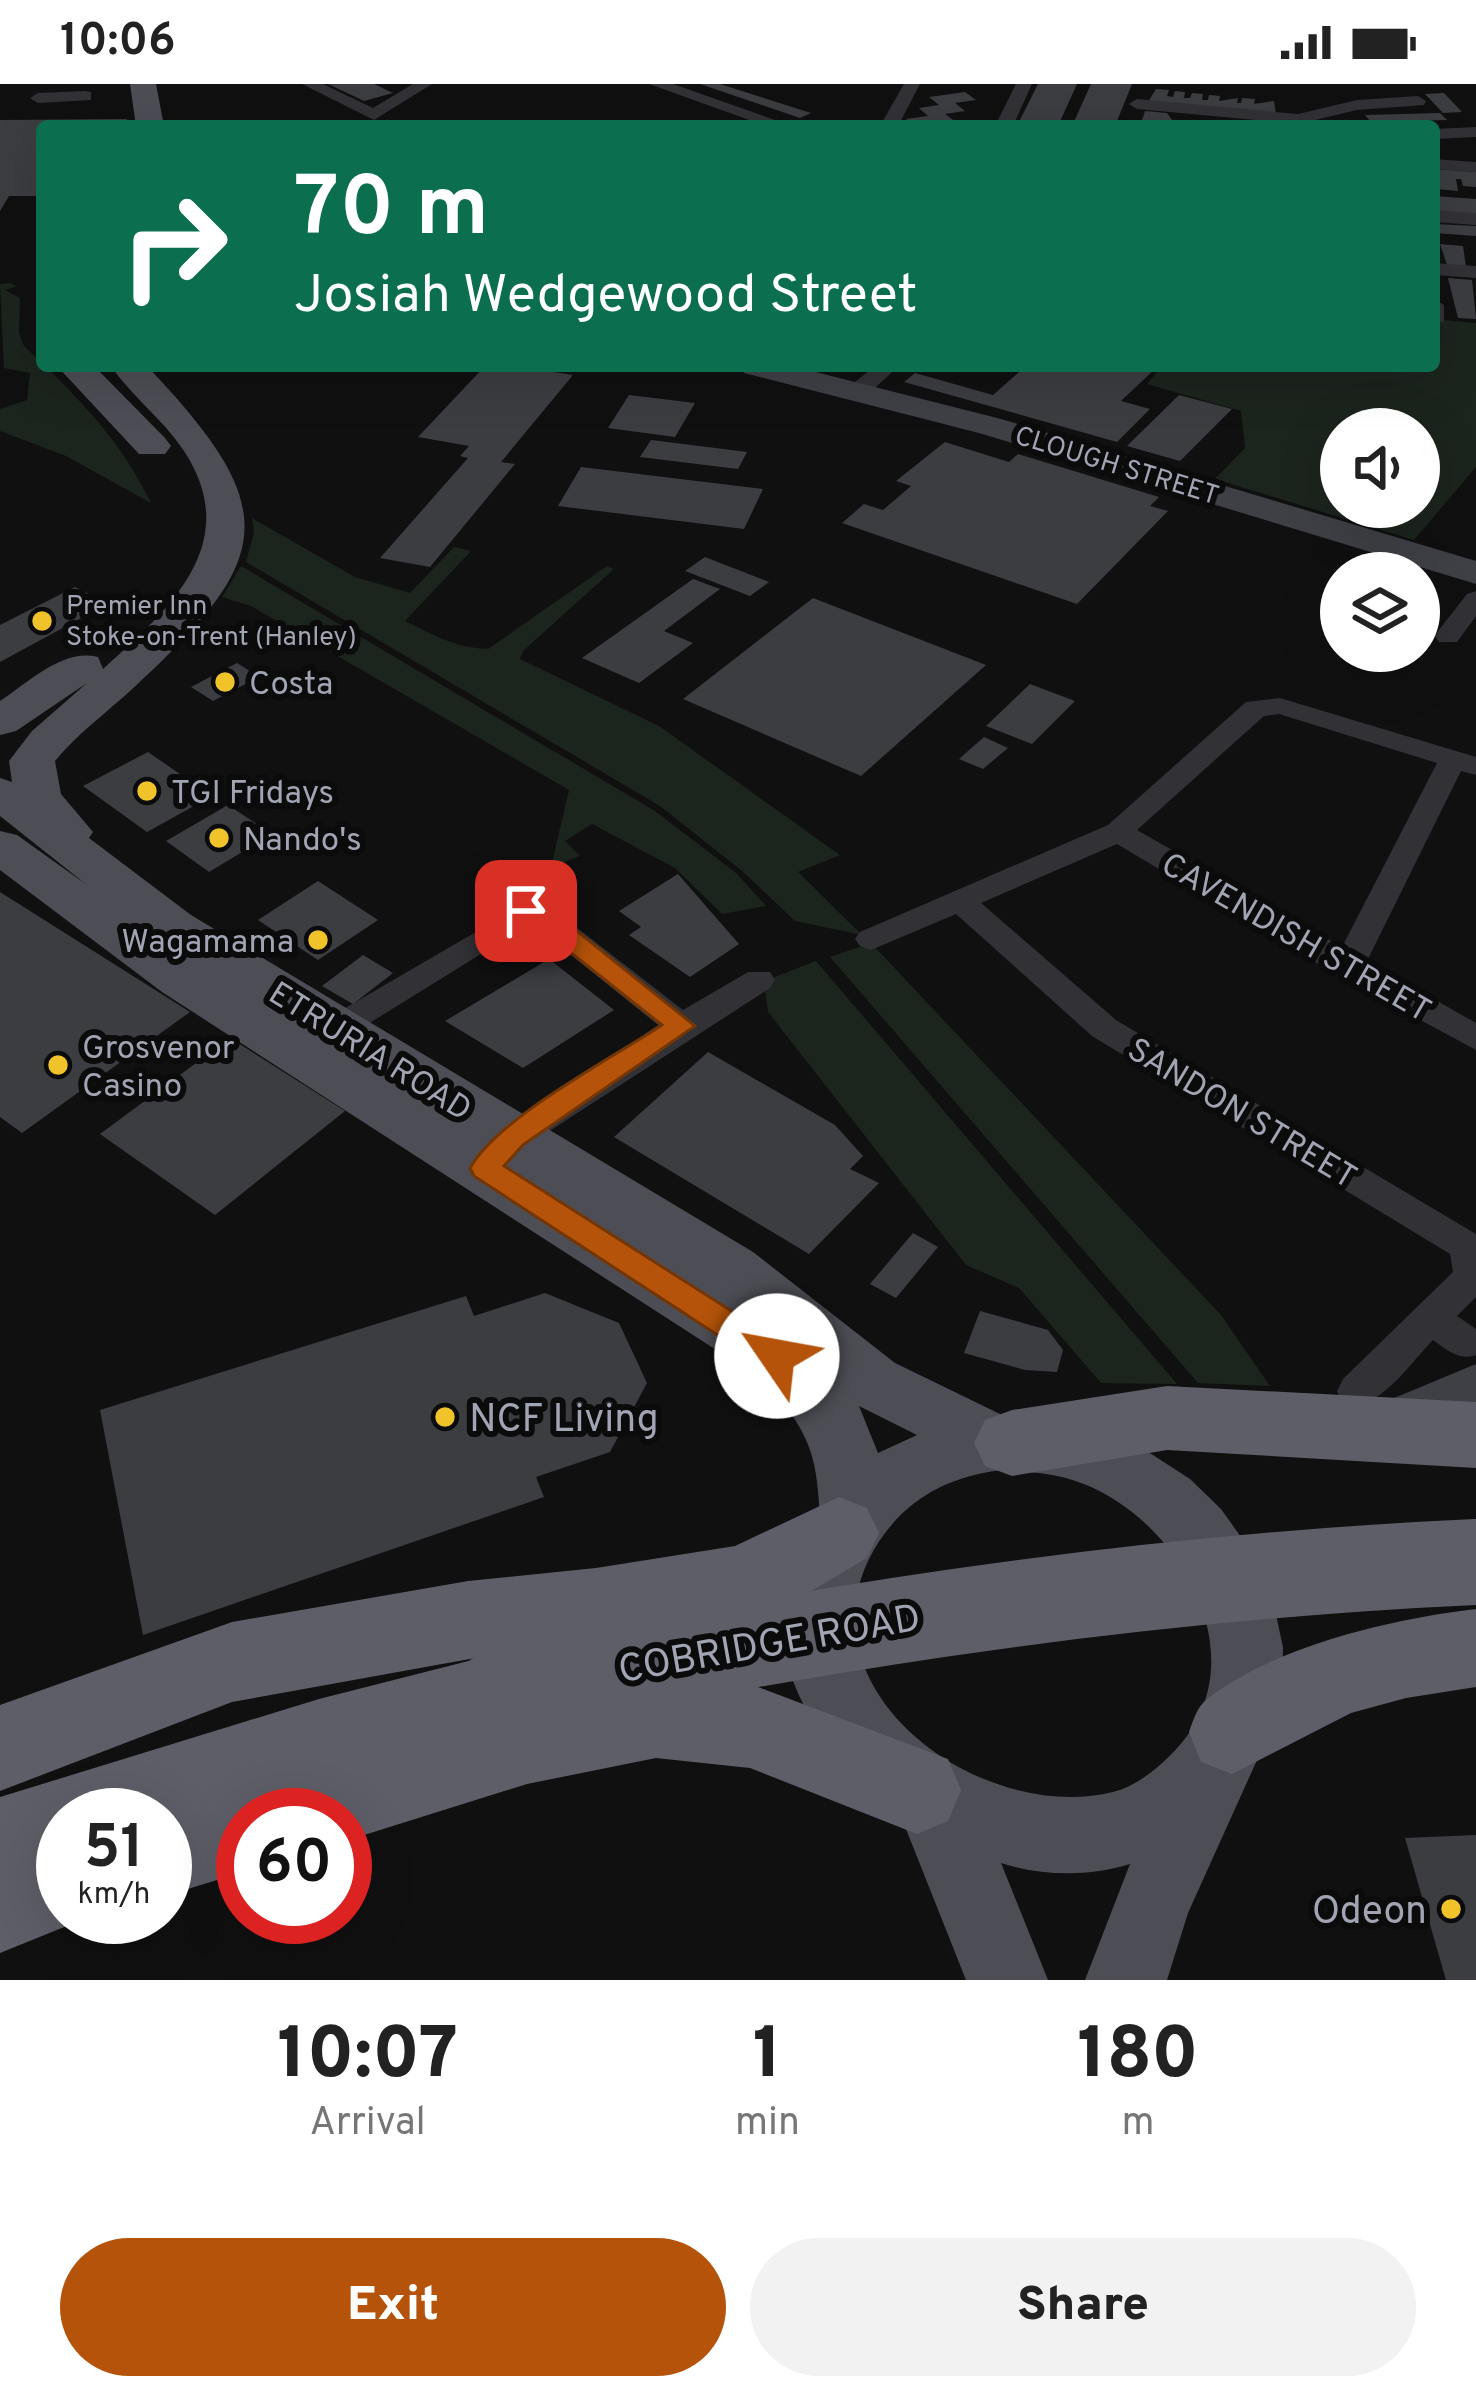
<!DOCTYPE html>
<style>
body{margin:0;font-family:Overpass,sans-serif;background:#f2f2f2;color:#222;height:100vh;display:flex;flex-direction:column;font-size:45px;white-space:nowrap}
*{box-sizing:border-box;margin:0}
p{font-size:39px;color:#767676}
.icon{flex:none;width:66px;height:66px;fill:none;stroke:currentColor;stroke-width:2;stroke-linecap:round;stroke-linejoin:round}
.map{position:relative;height:1896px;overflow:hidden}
.sheet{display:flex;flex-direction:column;background:#fff;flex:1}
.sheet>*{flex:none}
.guide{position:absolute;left:36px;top:36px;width:1404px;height:252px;border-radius:12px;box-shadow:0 12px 48px #0002;background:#0b6e4f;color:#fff;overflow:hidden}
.controls{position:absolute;left:1320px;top:324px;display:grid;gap:24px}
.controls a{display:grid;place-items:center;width:120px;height:120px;border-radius:50%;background:#fff;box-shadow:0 12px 48px #0002;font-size:60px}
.speed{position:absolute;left:36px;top:1704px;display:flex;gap:24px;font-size:60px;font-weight:700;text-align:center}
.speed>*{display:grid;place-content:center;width:156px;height:156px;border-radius:50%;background:#fff;box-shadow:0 12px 48px #0002;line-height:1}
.speed small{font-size:30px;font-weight:400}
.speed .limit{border:18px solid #d22;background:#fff;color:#111}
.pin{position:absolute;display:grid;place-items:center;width:102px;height:102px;color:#fff;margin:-51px;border-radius:24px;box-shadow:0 6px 18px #0006}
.me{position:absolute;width:132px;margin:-66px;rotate:303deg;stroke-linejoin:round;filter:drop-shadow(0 0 9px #0008)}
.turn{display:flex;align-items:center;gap:42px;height:252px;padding:0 60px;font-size:54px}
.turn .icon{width:156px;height:156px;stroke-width:2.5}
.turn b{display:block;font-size:84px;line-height:102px}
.eta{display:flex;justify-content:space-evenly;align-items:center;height:204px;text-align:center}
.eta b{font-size:72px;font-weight:800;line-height:84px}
.primary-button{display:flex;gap:24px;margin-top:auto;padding:24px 60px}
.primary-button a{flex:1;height:138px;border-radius:72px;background:#b45309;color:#fff;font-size:48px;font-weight:800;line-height:138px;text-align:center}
.primary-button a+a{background:#f2f2f2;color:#222}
.status{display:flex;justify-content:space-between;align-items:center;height:84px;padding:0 60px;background:#fff;direction:ltr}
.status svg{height:33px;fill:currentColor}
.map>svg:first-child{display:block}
</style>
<div class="status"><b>10:06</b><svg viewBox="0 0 49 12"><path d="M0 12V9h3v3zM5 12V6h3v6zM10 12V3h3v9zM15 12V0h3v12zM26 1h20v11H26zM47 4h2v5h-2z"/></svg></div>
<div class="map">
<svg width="1476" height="1896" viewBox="0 0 1476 1896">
<rect width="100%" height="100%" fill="#101011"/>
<g fill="#1c241e" fill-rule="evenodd">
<path d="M9,199l8,3 -12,4 15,8 -1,35 5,13c53,51 93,88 127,157l-85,-47 -66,-25v-22l27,-9 3,-27 -26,-5 -4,-84z"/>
<path d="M1434,235l42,4v144l-62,73 -199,-61 30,-31 -4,-37 -94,-27 15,-18h272zM1341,345h78v78h-78z"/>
<path d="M252,434l103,59 55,16 44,-46 17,4 -66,70c28,14 52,27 83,28l119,-83 7,3 -91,82 -3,8 139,67 181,129 -42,17 64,63 -67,-14 -54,-51 -81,-64 -414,-244 8,-30z"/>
<path d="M241,482l414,245 81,62 30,33 -44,8 -47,-46 -83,-44 -27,17 15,15 -29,11 18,-77 -318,-184 -29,-9z"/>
<path d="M871,859l350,372 49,71 -72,-3 -368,-426z"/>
<path d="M816,877l361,423 -76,-1 -82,-95 -53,-23 -198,-253 -4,-31z"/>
</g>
<g fill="#3c3d41">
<path d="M328,0h46l19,9 -29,8z"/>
<path d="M700,0h20l91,29 -11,5z"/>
<path d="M1038,0h39l-19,42h-41z"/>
<path d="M1091,0h41l-17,42h-43z"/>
<path d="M1156,5l13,1 -2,6 6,1 2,-6 10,1 -1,6h6l2,-5 11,1 -1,6h6l1,-5 11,1 -1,5 19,-3 -1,5h4l1,-5 13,1 -1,5 20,-3 2,13 -128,-12z"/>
<path d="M965,8l11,8 -21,3 10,8 -20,3 11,8 -42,4 -8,-7 22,-3 -9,-8 20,-3 -10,-8z"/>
<path d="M1444,9l18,19 -19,1 -18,-19z"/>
<path d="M1145,27l22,2 5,7 9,1 -2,5h-39z"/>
<path d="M1440,29l7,7 -76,2 -6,-7z"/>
<path d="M127,35l-2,7h-83v70h-33l-9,15v-91z"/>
<path d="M1434,85l42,3v15l-13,-1 -2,-7h-5l2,12 -21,-2z"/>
<path d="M1434,112l42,3v15l-42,-3z"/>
<path d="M1434,140l42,2v10l-42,-3z"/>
<path d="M1440,160l23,2 3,21 -19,-2z"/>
<path d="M1448,194l24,2 4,39 -18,-1z"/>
<path d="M485,282h60l-4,4 32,5 -72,87 14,2 -85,103 -50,-9 88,-100 -8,-2 9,-10 -51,-9z"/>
<path d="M1026,282h132l-37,35 29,8 -33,33 -213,-60 11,-9 78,22z"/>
<path d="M629,311l66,8 -20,34 -67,-9z"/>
<path d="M1179,311l53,14 -52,52 -53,-15z"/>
<path d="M651,356l96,12 -9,17 -98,-12z"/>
<path d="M945,358l64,20 9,-8 141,43 -9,9 18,5 -91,93 -235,-81 22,-19 19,6 28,-24 -15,-5z"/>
<path d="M581,383l182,22 -19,40 -186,-23z"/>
<path d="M705,473l64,25 -19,14 -65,-25z"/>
<path d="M693,495l27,10 -56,42 29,12 -54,40 -57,-25z"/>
<path d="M75,503l32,17 -107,58v-37z"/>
<path d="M813,514l173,67 -125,111 -178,-77z"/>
<path d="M237,579l22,14 -46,24 -22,-14z"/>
<path d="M1030,600l45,17 -43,43 -46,-18z"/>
<path d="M984,653l24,11 -25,21 -24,-10z"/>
<path d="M148,668l64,44 -65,36 -64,-46z"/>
<path d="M228,721l44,29 -63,38 -43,-31z"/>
<path d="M678,790l61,70 -49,33 -61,-42 12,-8 -22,-16z"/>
<path d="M318,797l60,39 -60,40 -60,-40z"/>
<path d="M0,808l190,120 -168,121 -22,-16z"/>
<path d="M363,871l30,18 -40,31 -31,-18z"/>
<path d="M549,875l65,51 -91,58 -78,-47z"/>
<path d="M230,954l115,73 -130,104 -115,-81z"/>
<path d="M708,968l127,73 28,31 -13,13 29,14 -70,71 -195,-117z"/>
<path d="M913,1149l25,14 -42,51 -26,-14z"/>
<path d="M545,1209l74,30 28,60 -37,69 -74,25 8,20 -401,138 -43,-225 366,-114 8,20z"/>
<path d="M980,1227l68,19 15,20 -6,22 -32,-2 -61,-17z"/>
<path d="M1476,1751v145h-30l-41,-142z"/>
</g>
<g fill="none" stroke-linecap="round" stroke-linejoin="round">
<g fill="#313136" fill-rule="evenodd">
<path d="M302,0h21l50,24 40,-24h19l-58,36z"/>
<path d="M649,0h24l119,42h-26z"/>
<path d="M904,0h16l-22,42h-18z"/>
<path d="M1016,0h16l-19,42h-18z"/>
<path d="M85,7l6,1v8l-53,3 -8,-5 8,-5z"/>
<path d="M1418,12l8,5 -2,4 -67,5 -59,14 -161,-15 -8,-5 8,-5 161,15 59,-14z"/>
<path d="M1476,43v10l-42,2v-10z"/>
<path d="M1434,75l42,3v10l-42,-3z"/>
<path d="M1434,126l42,3v12l-42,-3z"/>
<path d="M1434,179l42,3v12l-42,-3z"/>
<path d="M1434,215l10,6v17l-10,1z"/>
<path d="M875,282h24l-33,30h-16v-10z"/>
<path d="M1476,507v25l-19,26h-18l-4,-6 4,-6 28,-36z"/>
<path d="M1280,614l196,59v18l-15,-4 -94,190 109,62v27l-139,-75 -220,-131 -136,59 135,117 360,214v63l-19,19 19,13v26c-17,6 -29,-5 -43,-15 -23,23 -56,75 -90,63l-6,-12 6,-12 110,-107 -3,-18 -358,-218 -136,-122 -85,36 -11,-4 -5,-7 5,-7 248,-107 138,-123zM1279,630l158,49 -95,184 -205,-117 127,-114z"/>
<path d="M527,818l22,4 134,104 65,-38h22l5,8 -5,8 -268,174 -12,-4 -6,-9 6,-9 168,-115 -127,-102 -184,114h-24l-4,-8 4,-8z"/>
</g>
<g fill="#3f4046" fill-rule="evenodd">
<path d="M740,282h52l209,53 475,142v23l-497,-151 -235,-60z"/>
<path d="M1476,1280v50l-80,35 -21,-7 -8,-18 8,-18z"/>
</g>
<g fill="#4d4e55" fill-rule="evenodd">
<path d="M130,0h26l8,42h-28z"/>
<path d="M57,282h37l71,72 6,8 -6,8h-26z"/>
<path d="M111,282h36c138,145 127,193 -17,325 -25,23 -53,43 -75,70l6,33 32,38 -4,6 102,77 562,337 142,111 105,51 68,7 71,25 51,33 31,30 25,35 28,62 9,41 -1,42 -11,40 -83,184 -21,67h-82l45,-116c-42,13 -88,12 -129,-1l47,117h-82l-64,-161c-57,-35 -129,-135 -119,-206 3,-24 9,-50 19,-71 4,-8 12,-15 15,-23 4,-10 1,-26 0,-37 -5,-48 -28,-75 -62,-107l-593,-383 -162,-122v-39l17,4 70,50 -87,-69v-38l12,4 -3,-21 23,-30 55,-48 -71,48 -16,4v-34c29,-19 63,-53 98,-44l5,12c65,-59 142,-125 81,-218 -21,-32 -52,-54 -73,-85zM859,1322l58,29 -39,18zM1001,1386c27,2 55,3 80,13 98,36 177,173 98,263 -17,19 -41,40 -66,46 -137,34 -327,-111 -233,-252 30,-44 70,-63 121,-70z"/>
</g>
<g fill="#5d5e67" fill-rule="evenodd">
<path d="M1167,1302l309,16v66l-309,-18 -155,26 -27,-10 -11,-23 11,-23 27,-10z"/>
<path d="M839,1413l28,11 12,25 -12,25 -54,32 -77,30 -140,24 -100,11 29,11 11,32 120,-24 94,10 198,75 13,31 -13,31 -31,13 -167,-66 -94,-10 -129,26 -182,57v-26h-102v57l-78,24v-81h-102v102h26l-89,36v-156l319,-98 173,-44 -260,47 -232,89v-86l232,-83 236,-41 128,-13 139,-22z"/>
<path d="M1476,1525v78l-70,11 -55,15 -119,61 -31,-12 -12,-30c4,-11 8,-25 17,-32 68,-54 185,-81 270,-91z"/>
</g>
<path stroke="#5d5e67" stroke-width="86" d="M495,1611c325,-70 649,-118 981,-133"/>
</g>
<path fill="#b45309" stroke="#753606" stroke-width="3" d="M526,819l21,4 148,119 -172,119 -19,21 284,181 5,9 -5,10 -11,4 -12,-4 -291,-190 -4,-8c29,-51 141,-109 192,-143l-131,-104 -14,-4 -3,-6z"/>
<g fill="#efc329" stroke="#0b0b0c" stroke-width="4.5">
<circle cx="42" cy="537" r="12"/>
<circle cx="225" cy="598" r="12"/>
<circle cx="147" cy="707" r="12"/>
<circle cx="219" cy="754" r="12"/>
<circle cx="318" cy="856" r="12"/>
<circle cx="58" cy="981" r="12"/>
<circle cx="445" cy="1333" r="12"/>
<circle cx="1451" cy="1825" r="12"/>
</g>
<g text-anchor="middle" stroke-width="12" stroke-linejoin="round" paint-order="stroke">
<g font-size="27" fill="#a1a4b2" stroke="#0b0b0c">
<text transform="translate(1117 381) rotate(17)" y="9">CLOUGH STREET</text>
</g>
<g font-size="27" fill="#a1a4b2" stroke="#0b0b0c" text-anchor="start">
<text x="66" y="530">Premier Inn<tspan x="66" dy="31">Stoke-on-Trent (Hanley)</tspan></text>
</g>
<g font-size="33" fill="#a1a4b2" stroke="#0b0b0c" text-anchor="start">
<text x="249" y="610">Costa</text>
<text x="171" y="719">TGI Fridays</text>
<text x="243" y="766">Nando's</text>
<text x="294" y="868" text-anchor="end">Wagamama</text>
<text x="82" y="974">Grosvenor<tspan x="82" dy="38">Casino</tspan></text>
</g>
<g font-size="33" fill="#a1a4b2" stroke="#0b0b0c">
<text transform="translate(1297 852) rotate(30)" y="12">CAVENDISH STREET</text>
<text transform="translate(371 966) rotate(32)" y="12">ETRURIA ROAD</text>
<text transform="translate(1243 1028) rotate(31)" y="12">SANDON STREET</text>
</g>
<g font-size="39" fill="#a1a4b2" stroke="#0b0b0c" text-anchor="start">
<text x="469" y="1347">NCF Living</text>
<text x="1427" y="1839" text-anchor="end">Odeon</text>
</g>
<g font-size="39" fill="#a1a4b2" stroke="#0b0b0c">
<text transform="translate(769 1558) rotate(-10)" y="14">COBRIDGE ROAD</text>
</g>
</g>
</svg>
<div class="controls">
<a><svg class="icon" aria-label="sound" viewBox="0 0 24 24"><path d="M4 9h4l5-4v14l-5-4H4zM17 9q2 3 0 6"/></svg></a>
<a><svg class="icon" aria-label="layers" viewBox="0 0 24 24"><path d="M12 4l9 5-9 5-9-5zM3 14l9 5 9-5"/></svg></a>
</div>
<div class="speed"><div>51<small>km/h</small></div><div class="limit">60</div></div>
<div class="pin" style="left:526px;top:827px;background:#d93025"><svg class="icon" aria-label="arrive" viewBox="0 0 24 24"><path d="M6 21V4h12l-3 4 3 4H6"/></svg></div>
<svg class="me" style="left:777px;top:1272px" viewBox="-20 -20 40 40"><circle r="19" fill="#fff"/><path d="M0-13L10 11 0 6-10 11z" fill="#b45309"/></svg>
<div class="guide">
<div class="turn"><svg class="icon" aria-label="right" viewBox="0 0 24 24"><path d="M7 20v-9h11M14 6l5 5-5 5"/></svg><div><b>70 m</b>Josiah Wedgewood Street</div></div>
</div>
</div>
<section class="sheet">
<div class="eta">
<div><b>10:07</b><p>Arrival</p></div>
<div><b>1</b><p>min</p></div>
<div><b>180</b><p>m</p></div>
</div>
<div class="primary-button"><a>Exit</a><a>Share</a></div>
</section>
